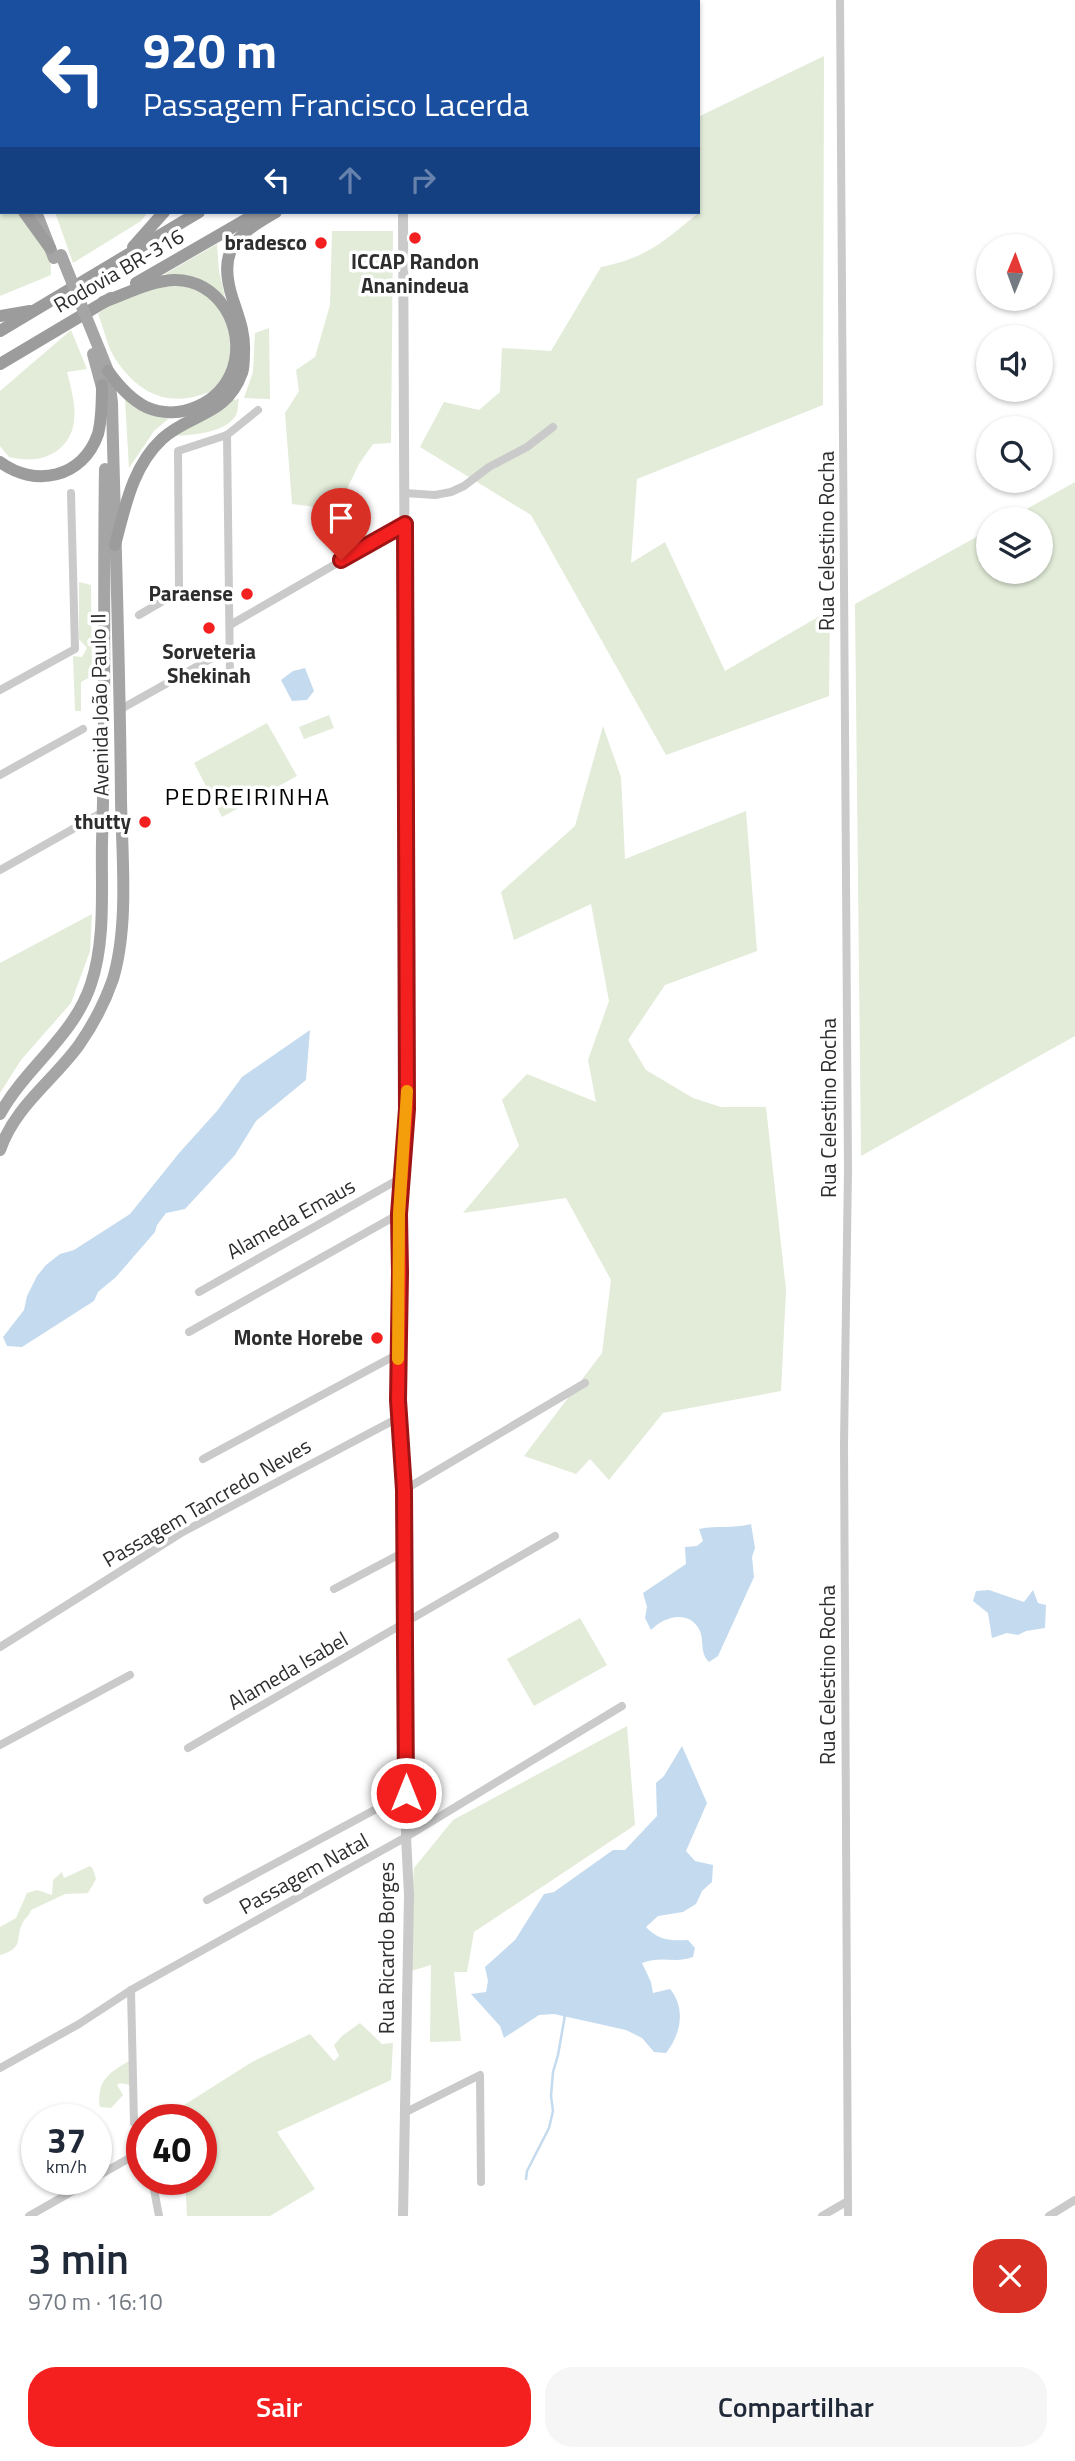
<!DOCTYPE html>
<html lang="pt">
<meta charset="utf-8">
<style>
body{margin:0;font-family:"Titillium Web",sans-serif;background:#f6f6f7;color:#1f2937;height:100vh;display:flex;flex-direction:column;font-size:26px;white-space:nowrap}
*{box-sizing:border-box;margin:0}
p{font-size:23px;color:#747a83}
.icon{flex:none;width:38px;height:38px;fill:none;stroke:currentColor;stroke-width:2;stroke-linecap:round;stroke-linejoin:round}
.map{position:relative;height:2216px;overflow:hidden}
.sheet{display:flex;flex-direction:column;background:#fff;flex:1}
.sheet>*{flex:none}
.top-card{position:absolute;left:0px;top:0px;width:700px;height:214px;box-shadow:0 2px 5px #0004;background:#1a4fa0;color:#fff;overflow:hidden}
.needle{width:46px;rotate:1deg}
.fabs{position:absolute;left:976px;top:234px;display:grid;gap:14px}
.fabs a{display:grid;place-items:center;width:77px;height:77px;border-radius:50%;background:#fff;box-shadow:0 2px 5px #0004;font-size:35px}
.speed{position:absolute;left:21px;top:2104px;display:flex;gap:14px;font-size:35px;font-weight:700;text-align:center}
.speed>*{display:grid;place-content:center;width:91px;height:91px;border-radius:50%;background:#fff;box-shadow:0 2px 5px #0004;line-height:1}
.speed small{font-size:18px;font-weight:400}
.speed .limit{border:10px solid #d22;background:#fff;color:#111}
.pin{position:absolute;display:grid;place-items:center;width:60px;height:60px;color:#fff;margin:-72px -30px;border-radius:50% 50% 50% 0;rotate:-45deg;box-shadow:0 0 7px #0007}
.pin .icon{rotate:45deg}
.me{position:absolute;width:77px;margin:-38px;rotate:0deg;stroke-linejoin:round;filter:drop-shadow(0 0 5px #0008)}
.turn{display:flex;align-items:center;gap:24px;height:147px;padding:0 28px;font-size:32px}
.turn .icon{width:91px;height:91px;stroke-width:2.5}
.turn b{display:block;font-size:49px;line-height:60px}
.lanes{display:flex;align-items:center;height:66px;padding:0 28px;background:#0003;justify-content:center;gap:35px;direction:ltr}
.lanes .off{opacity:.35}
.round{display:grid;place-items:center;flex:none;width:74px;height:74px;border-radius:28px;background:#f6f6f7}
.head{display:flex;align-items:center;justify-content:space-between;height:119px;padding:0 28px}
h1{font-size:42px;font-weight:600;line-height:52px}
.action{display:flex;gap:14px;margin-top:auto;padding:14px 28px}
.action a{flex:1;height:80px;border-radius:28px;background:#f41f1f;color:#fff;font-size:28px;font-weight:600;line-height:80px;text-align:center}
.action a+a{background:#f6f6f7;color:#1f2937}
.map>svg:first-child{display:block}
</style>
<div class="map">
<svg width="1075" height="2216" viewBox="0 0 1075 2216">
<rect width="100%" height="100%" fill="#fff"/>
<g fill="#e2ecd9">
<path d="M824,56l-1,349 -186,74 -6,84 34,-21 60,129 105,-61 -1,86 -163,59 -135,-240 -111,-68 24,-45 35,8 21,-18 2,-44 49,3 50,-84c45,-9 61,-24 95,-52l2,-3v-95z"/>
<path d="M0,198l2,14h15l33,36 1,27 -51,21z"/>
<path d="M55,212h93l-7,9 -68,42z"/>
<path d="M332,231h61l-2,212 -18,1 -14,20 -17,35 -26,8 -24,-3 -7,-91 14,-22 -3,-21 19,-13 15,-52z"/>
<path d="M217,244l2,27 7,31 -61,-28z"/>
<path d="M155,287c12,0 29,-3 39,1 42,17 40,60 31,96 -43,25 -80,19 -109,-24 -9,-13 -12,-32 -18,-46l16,-12z"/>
<path d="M269,328l1,71 -26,-1 9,-26 2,-39z"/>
<path d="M71,330l16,39 -20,3c7,27 16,59 -9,78 -15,11 -31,11 -49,7l-9,-11v-55z"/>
<path d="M125,399l47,17 -18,15 -25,37z"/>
<path d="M239,399c-1,5 -1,12 -3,16 -10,18 -44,20 -62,21l58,-36z"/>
<path d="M1075,482v554l-214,120 -6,-552 134,-74v42h52v-52h-34z"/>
<path d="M79,582l12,3 1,91 -11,6v29h-6l-2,-55 9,1 5,-9 -8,-9z"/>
<path d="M329,715l5,13 -30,11 -5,-12z"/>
<path d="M267,723l30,53 -75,41 -28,-54z"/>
<path d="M603,726l18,51 4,82 121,-48 11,140 -92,34 -37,55 18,30 47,28 28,9h45l20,183 -5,101 -118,22 -54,67 -19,-21 -14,15 -52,-18 78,-103 9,-73 -45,-82 -103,15 56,-67 -17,-46 25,-26 69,28 -8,-42 21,-59 -18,-97 -77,36 -13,-48 74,-66z"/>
<path d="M92,914l-2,37 -19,52 -50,57 -21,33v-130z"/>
<path d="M580,1618l27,47 -73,41 -27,-47z"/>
<path d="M627,1726l8,99 -161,107 -7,40h-13l7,69 -31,1 1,-77 -23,7 6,-104 39,-48z"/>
<path d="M90,1866l3,3 3,10 -8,14 -23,1 -34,16c-2,7 -6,7 -9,14 -7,14 3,24 -22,31v-28l16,-9 11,-25 10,-3 15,5 1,-15 9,-8 2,6z"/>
<path d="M360,2023l22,21 11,-1 -2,37 -114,52 38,57 -45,27h-83l-2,-37h16v-60h-20v-12l71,-45 58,-28 24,27 5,-5 -5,-11 8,-9z"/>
<path d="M131,2060l-1,25 -10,-2 -3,2 6,10 -12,13 -11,-1c-4,-27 10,-35 31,-47z"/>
</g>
<g fill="#c4daee">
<path d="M305,668l9,23 -7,9 -15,1 -11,-21 12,-9z"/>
<path d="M310,1030l-4,50 -50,41 -21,34 -50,54 -19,4 -9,12 -2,7 -39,45 -18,15 -4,9 -72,46 -15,-1 -4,-9 21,-27 3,-14 10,-20 9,-11 14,-11 14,-4 56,-36 50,-62 37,-41 25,-34z"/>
<path d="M751,1524l4,24 -3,9 2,20 -36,79 -9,6c-10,-10 -4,-21 -10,-33 -11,-20 -36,-12 -48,1l-6,-12 2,-11 -4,-14 43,-29 -1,-17 12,-1 6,-5 -4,-12c19,-4 33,0 52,-5z"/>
<path d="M989,1590l35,12 9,-12 5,13 8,2 -1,23 -19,3 -8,4 -11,-2 -15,5 -4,-25 -15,-12 3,-10z"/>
<path d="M682,1746l25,57 -21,48 9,10 18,4 -1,17 -10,9 -6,13 -13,8 -25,4 -12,11c12,13 24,14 42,13l7,8 -2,9c-19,7 -30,-2 -51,6l9,19 2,11 17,-4c16,19 11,45 -4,64l-12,-1 -12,-14 -16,-8 -72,-16 -15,1 -35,23 -4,-12 -29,-32 15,-2 2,-11 -3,-14 30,-27 29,-46 10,-2 59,-42h12l32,-34 -1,-33 8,-7z"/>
</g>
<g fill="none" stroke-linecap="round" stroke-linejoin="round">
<path stroke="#c4daee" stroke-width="2.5" d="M526,2179l1,-8 22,-43 4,-17 -2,-15 2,-24 5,-17 7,-40"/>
<g stroke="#cacaca" stroke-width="8">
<path d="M382,0l1,2"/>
<path d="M521,0l3,2"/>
<path d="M840,0l8,1170 -4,274 4,772"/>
<path d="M490,2v-2"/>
<path d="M227,435l3,243"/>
<path d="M404,493l31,2 16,-3 13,-6 25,-19 38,-20 26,-20"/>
<path d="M139,615l36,-21 4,-6 -1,-137 49,-16 31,-25"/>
<path d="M230,625l175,-101"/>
<path d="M0,690l75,-41 -4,-156"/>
<path d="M121,709l109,-61"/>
<path d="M0,775l83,-46"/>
<path d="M0,870l103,-58"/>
<path d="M199,1292l202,-114"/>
<path d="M189,1332l210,-118"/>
<path d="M203,1459l195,-105"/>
<path d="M404,1490l181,-107"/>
<path d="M334,1589l70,-37"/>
<path d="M0,1647l181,-114 217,-115"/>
<path d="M0,1745l130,-70"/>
<path d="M188,1748l367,-212"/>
<path d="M207,1900l199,-107"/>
<path d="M131,1990l3,133"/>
<path d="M0,2068l79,-44 52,-34 275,-153 216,-131"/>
<path d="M404,2113l76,-38 1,107"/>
<path d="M96,2177l46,-26"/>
<path d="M152,2179l7,37"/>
<path d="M29,2216l65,-37"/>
<path d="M822,2216l26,-15"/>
<path d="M1049,2216l26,-16"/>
</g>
<path stroke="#cacaca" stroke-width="10" d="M403,2216l6,-321 -3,-58 -2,-347 -6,-90 2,-128 -1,-58 8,-105 -4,-897"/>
<path stroke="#b7b7b7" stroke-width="10" d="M242,2v-2"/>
<g stroke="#a5a5a5" stroke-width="12">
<path d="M0,84l2,5"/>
<path d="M0,108l2,5"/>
<path d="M36,212l18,46"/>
<path d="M93,354l11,41"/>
<path d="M0,1114c26,-47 74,-78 91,-130 15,-45 10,-95 11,-142 4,-124 1,-249 3,-373"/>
<path d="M0,1150c15,-44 53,-69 79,-105 14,-20 26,-43 34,-66 16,-54 9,-122 8,-179 -1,-132 -6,-265 -9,-397l-4,-32 -8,-20"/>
</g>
<g stroke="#9c9c9c" stroke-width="12">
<path d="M558,2l3,-2"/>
<path d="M632,2l4,-2"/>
<path d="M0,49l2,3"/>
<path d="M0,191l2,1"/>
<path d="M24,212l26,36"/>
<path d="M133,247l31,-35"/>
<path d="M136,283l123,-71"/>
<path d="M103,302c23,-8 47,-21 71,-22 45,-1 72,48 59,88 -12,35 -53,54 -87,39 -16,-8 -28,-22 -38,-36"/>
<path d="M0,316l30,-5"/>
<path d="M0,331l199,-119"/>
<path d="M0,364l111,-66"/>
<path d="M0,462c35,26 83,16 98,-28 4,-15 4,-33 4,-49"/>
<path d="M115,545c10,-37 17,-78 47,-106 28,-26 64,-22 80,-66 2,-6 2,-14 2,-21 1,-19 -5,-34 -11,-52 -16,-49 1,-64 43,-88"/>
</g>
<path stroke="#a5a5a5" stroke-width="12" d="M61,255l39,96"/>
</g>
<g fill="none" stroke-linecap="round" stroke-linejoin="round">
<defs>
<path id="route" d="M341,560l64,-36 2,585 -8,105 1,58 -2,128 6,90 2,303"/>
</defs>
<use href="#route" stroke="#9f1414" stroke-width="18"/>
<use href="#route" stroke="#f41f1f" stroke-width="12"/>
<path stroke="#f59e0b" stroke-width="12" d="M398,1359l1,-145 8,-123"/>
</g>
<g fill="#f41f1f" stroke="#fff" stroke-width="2.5">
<circle cx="415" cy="238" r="7"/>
<circle cx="321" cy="243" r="7"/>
<circle cx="247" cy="594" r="7"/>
<circle cx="209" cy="628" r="7"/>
<circle cx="145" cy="822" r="7"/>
<circle cx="377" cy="1338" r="7"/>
</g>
<g text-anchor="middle" stroke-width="7" stroke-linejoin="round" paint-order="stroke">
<g font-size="21" font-weight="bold" fill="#2d2d2d" stroke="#fff" text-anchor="end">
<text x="307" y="250">bradesco</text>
<text x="415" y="269" text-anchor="middle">ICCAP Randon<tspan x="415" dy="24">Ananindeua</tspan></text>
<text x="233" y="601">Paraense</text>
<text x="209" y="659" text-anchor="middle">Sorveteria<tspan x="209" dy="24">Shekinah</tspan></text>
<text x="131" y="829">thutty</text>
<text x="363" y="1345">Monte Horebe</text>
</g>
<g font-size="21" fill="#2d2d2d" stroke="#fff">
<text transform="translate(119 271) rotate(-30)" y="7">Rodovia BR-316</text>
<text transform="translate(827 541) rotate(-90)" y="7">Rua Celestino Rocha</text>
<text transform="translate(100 705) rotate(-91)" y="7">Avenida João Paulo II</text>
<text transform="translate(829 1108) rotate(-90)" y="7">Rua Celestino Rocha</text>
<text transform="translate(291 1219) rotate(-29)" y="7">Alameda Emaus</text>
<text transform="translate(207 1503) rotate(-30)" y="7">Passagem Tancredo Neves</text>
<text transform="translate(288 1671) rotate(-30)" y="7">Alameda Isabel</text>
<text transform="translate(828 1675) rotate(-90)" y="7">Rua Celestino Rocha</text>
<text transform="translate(304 1874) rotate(-29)" y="7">Passagem Natal</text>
<text transform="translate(387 1948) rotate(-90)" y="7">Rua Ricardo Borges</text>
</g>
<g font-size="24" letter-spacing="2" fill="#000" stroke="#fff">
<text x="248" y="805">PEDREIRINHA</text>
</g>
</g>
</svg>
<div class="fabs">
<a><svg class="needle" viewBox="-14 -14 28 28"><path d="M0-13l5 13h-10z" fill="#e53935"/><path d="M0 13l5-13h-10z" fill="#747a83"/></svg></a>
<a><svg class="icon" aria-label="sound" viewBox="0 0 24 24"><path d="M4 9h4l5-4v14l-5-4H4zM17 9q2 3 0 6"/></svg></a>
<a><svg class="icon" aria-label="search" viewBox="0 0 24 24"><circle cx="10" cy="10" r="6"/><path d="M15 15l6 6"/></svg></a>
<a><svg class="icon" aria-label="layers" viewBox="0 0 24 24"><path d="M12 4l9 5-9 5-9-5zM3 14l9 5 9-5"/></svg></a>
</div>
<div class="speed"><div>37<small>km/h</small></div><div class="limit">40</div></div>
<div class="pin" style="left:341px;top:560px;background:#d93025"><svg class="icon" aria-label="arrive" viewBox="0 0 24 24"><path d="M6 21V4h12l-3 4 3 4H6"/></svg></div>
<svg class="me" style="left:406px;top:1793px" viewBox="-20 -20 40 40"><circle r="17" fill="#f41f1f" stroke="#fff" stroke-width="3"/><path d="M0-11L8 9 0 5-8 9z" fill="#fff"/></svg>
<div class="top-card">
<div class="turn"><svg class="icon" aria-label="left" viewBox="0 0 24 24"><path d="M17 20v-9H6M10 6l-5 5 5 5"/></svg><div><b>920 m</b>Passagem Francisco Lacerda</div></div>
<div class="lanes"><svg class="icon" aria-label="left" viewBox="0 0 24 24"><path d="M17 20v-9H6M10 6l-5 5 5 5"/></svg><svg class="icon off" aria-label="ahead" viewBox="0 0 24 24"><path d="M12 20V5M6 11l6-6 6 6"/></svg><svg class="icon off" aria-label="right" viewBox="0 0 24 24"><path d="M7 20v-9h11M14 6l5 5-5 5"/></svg></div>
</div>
</div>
<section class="sheet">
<div class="head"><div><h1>3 min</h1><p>970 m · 16:10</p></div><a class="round" style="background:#d93025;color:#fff"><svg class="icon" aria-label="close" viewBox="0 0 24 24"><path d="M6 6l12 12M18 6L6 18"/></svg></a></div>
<div class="action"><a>Sair</a><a>Compartilhar</a></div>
</section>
